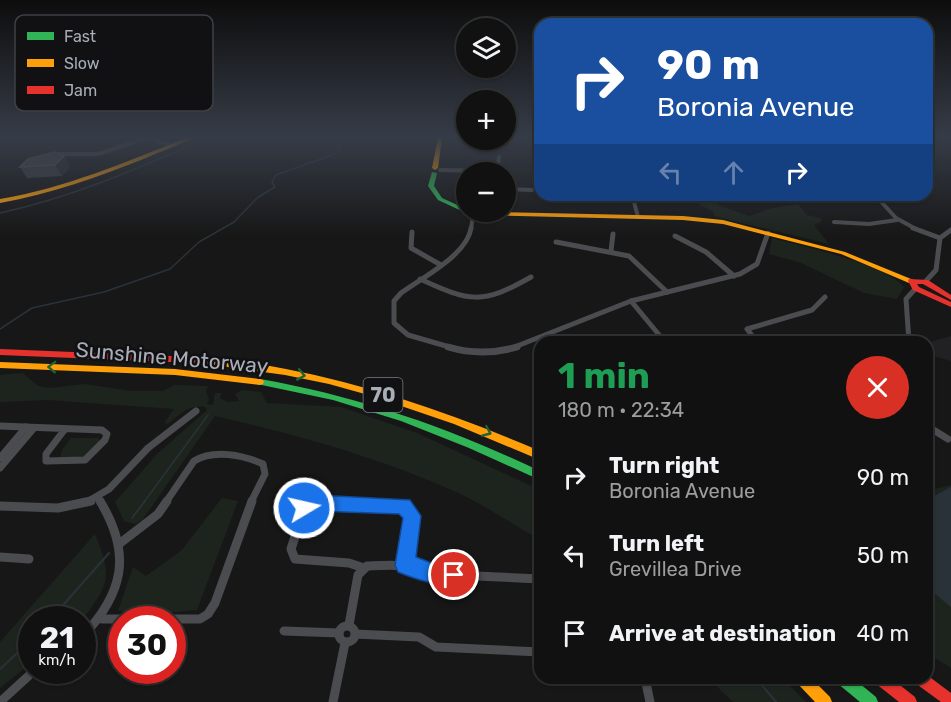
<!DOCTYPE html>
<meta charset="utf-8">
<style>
body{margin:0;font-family:Rubik,sans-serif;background:#1e1f1f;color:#f1f3f6;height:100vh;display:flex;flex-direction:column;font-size:22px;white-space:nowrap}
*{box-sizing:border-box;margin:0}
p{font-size:20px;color:#9c9d9f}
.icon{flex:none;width:33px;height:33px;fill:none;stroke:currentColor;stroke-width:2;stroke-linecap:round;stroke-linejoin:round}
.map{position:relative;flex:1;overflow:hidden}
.sheet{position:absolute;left:534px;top:336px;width:399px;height:348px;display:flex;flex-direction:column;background:#111;border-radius:18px;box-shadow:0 2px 4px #0004,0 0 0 2px #303131}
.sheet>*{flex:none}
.top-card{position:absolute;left:534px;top:18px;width:399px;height:183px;border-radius:18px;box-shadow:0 2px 4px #0004,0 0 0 2px #303131;background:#1a4fa0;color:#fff;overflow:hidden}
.controls{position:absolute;left:456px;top:18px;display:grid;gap:12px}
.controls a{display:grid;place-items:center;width:60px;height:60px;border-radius:50%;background:#111;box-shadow:0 2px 4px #0004,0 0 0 2px #303131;font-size:30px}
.speed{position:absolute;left:18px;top:606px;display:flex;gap:12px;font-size:30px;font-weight:700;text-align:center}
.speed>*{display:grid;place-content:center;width:78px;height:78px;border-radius:50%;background:#111;box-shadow:0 2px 4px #0004,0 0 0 2px #303131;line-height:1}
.speed small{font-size:15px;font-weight:400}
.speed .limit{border:9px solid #d22;background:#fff;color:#111}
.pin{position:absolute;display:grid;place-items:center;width:51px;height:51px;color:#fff;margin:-26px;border:3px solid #fff;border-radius:50%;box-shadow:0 2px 6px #0007}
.me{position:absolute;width:66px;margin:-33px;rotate:81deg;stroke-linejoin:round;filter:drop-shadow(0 0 4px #0008)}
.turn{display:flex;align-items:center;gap:21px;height:126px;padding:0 24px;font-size:27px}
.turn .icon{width:78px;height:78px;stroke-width:2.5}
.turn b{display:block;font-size:42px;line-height:51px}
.lanes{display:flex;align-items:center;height:57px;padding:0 24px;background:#0003;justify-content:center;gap:30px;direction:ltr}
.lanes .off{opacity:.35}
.round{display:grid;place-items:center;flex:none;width:63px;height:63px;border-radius:32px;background:#1e1f1f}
.overview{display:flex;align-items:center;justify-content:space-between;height:102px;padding:0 24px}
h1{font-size:36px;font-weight:700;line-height:45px;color:#1e9e55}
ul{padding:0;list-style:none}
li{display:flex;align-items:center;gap:18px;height:78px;padding:0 24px}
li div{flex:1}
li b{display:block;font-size:22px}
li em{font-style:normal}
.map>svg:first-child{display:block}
</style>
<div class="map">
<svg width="951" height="702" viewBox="0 0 951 702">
<rect width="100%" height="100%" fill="#171717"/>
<path fill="#212123" d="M951,336v25l-24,-7v-11z"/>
<g fill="#1d241e">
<path d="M689,195h14l20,12 26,9 23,-8 26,-4 9,11 14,3 1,3 -8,4 15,19 -115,-28v-4l-23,-12z"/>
<path d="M772,238c29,8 113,26 132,49l-7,12 -33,-6 -63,-30 -32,-9z"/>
<path d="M23,373l15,13 12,2 34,-4 48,7h31l11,-6 34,1 -2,5 3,8 -2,5 6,1 2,-12h6l-1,5 7,4 12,-1 -4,-7 7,-4 19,2 6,11 74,4 76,26 123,57v50c-28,-16 -55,-35 -84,-48 -78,-35 -158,-57 -241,-76l-72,103 -7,5 -12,-3 -9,-19 42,-48 50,-44 -2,-3c-15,-3 -27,8 -37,17l-4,-1 10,-14 -127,-9 -47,2v-27z"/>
<path d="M71,438h27l2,3 -16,16 -24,1 2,-8z"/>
<path d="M951,485v183l-24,-15v-162z"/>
<path d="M222,498l16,3 -41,109 -45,4 -34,-3 15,-44 13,9 36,-26z"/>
<path d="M95,534c17,43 16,48 -13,86h-50l-1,43 -31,25v-46z"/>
<path d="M708,678h74l24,24h-73z"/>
</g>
<path fill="#2a3239" d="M951,487v120l-24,-20v-87z"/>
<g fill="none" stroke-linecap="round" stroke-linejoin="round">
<g stroke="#2a3239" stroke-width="1.5">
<path d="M0,213c73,-16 139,-45 208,-75"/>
<path d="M0,329l32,-21 72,-16 66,-23 29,-27 35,-20 23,-24 18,-11 -3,-5 4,-7 59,-21 6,-6 -14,-7v-3"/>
<path d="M144,502l64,-87"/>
</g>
<g stroke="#2a3239" stroke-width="2">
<path d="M132,518l13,-17"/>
<path d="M50,620l59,-67"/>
<path d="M0,669l32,-30"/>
<path d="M756,678l20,24"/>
</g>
<g stroke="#4b4c50" stroke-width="4">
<path d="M150,138l20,7"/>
<path d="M54,154h44l48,-16"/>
<path d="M440,170l57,1"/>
<path d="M497,172l2,-15"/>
<path d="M506,189l26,1"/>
<path d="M875,195l21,23 20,11"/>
<path d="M638,217l-4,-15 8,-7"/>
<path d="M834,222l35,2 28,-4"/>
<path d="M471,229l2,-14"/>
</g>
<g stroke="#4b4c50" stroke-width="5">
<path d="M913,228l27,10"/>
<path d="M412,232l-1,16 30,17"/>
<path d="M675,236l31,16 28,24"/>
<path d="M556,242l73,14 38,36"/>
<path d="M611,251l2,-17"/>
<path d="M420,279c50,23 62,26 111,-2"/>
<path d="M925,282l11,-12 4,-32 11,-8"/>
<path d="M631,301l34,41"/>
<path d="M757,342l-10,-13 65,-19 13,-13"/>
<path d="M909,342l-3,-43 10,-11"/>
<path d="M453,348l-45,-13 -14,-12v-22l7,-8c22,-16 66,-38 70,-65"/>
<path d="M512,348l119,-47 109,-27 17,-10 11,-31"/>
</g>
<g stroke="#4b4c50" stroke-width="7">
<path d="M448,347c24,7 45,7 69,0"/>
<path d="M0,426l102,4 5,4 -2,6 -20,20 -39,1v-7l19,-25"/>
<path d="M927,426l21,13"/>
<path d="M0,458l26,-31"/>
<path d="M0,468l34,-40"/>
<path d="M98,498l3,4"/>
<path d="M87,502l22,-13 39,-41 48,-37"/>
<path d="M166,502l28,-41c20,-12 49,-6 69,3l2,10 -14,28"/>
</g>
<g stroke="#4b4c50" stroke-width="9">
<path d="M0,506l58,2 33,-7"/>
<path d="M119,544l39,-30 9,-13"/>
<path d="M0,557l29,2"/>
<path d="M364,568l-15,-5 -54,-4 -4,-10 13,-40 12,-6 92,5 4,12 -7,45"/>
<path d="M102,619h98l8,-5 7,-11 37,-102"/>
<path d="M349,625l9,-50 9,-9c23,-1 44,-3 65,8l108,5"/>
<circle cx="347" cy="634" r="8"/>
<path d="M284,631l55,2"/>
<path d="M355,634l64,3 17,10 104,5"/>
<path d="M82,637c42,-44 50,-83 18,-136"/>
<path d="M645,678l5,24"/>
<path d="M0,702l35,-32"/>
<path d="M333,702l12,-59"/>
</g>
<g fill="#30b455" fill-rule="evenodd">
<path d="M432,172l5,1 -3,13 8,12 24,11v3h2h-4l-26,-12 -10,-14z"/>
<path d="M260,379c101,18 187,48 280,92v9l-71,-32 -68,-27 -68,-21 -76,-16 -1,-2 1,-2z"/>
<path d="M835,678h18l23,19 2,5h-18l-23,-19z"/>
</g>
<g fill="#ff9f0a" fill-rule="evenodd">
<path d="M187,138h5c-14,8 -31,13 -46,20 -48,19 -95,36 -146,45v-4c66,-11 125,-37 187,-61z"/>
<path d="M438,138h4l-4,30 -3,2 -3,-2z"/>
<path d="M466,211l9,2 19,-1 189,4 40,4 122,32 71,29 -1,2h-6l-68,-29 -118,-30 -40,-4 -202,-5 -7,2 -7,-4z"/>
<path d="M195,357c31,3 61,6 91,12 88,17 172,47 254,82v9l-86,-36 -82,-28 -43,-12 -44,-9 -93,-13 -1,-2z"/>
<path d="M0,362l175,7 85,10 3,1 1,2 -1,2 -3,1 -85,-10 -175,-7z"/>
<path d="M795,678h16l19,19 2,5h-17l-18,-19z"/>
</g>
<g fill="#e5322d" fill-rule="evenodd">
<path d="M909,279l19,1 23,15v5l-28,-16h-6l2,3 32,15v5l-38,-17 -5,-9z"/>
<path d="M0,349l195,8 4,3 -4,3 -195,-8z"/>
<path d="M927,675l24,18v9h-10l-26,-19 -2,-5h14z"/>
<path d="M873,678h18l24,19 2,5h-18l-24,-19z"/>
</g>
</g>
<path fill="#3d3d3f" d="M64,156l6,11 -8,9 -35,2 -7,-11z"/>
<path fill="#29292a" d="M64,156l6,11 -8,9 -7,-11z"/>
<path fill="#49494c" stroke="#58595d" stroke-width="1.5" d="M54,152l10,4 -9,9 -35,2 8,-8z"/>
<defs><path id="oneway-chevron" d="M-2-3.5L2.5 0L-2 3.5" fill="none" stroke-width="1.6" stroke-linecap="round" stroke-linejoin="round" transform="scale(1.5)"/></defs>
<g stroke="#206234">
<use href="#oneway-chevron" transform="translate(52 367) rotate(-178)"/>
<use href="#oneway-chevron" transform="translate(301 375) rotate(11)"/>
<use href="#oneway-chevron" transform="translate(487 432) rotate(23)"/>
</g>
<linearGradient id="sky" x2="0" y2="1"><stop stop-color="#0d0d0d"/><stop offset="0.58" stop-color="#363c47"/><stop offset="1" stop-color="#363c47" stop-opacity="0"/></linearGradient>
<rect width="951" height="236" fill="url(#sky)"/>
<path fill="#1a73e8" stroke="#114b97" stroke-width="1.5" d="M316,495l94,5 11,16 -5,41 18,7 27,4 3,7 -3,7c-18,7 -46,-3 -63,-10l-3,-7 8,-47 -4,-4 -82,-3 -13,6 -6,-3 -3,-6 3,-5z"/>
<g text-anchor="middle" stroke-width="5" stroke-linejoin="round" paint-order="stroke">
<rect fill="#111113" stroke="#7b7e86" stroke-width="1.5" x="363.5" y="378" width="39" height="34" rx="4.5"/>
<g font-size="20" font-weight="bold" fill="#a8adb8">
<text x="383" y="402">70</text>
</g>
<g font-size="21" fill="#a8adb8" stroke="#111113">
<text transform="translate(172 358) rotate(5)" y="7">Sunshine Motorway</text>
</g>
</g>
<rect x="15" y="15" width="198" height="96" rx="9" fill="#111113" stroke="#3e4045" stroke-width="1.5"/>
<rect x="27" y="32" width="27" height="8" fill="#30b455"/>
<rect x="27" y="59" width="27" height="8" fill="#ff9f0a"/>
<rect x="27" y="86" width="27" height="8" fill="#e5322d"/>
<g font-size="16" fill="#a8adb8">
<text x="64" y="42">Fast</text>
<text x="64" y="69">Slow</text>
<text x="64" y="96">Jam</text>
</g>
</svg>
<div class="controls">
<a><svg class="icon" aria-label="layers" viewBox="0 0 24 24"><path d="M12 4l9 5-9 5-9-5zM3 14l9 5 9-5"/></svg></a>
<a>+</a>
<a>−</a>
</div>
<div class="speed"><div>21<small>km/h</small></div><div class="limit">30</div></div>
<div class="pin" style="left:454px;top:575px;background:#d93025"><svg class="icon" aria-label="arrive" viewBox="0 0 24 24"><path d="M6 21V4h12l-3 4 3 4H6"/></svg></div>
<svg class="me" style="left:304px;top:508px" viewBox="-20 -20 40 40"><circle r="17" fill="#1a73e8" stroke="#fff" stroke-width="3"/><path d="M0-11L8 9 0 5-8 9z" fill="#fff"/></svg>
<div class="top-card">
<div class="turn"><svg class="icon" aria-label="right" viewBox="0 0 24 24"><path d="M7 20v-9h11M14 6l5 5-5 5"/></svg><div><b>90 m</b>Boronia Avenue</div></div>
<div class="lanes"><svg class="icon off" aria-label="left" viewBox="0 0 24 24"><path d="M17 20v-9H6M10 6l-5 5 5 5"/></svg><svg class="icon off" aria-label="ahead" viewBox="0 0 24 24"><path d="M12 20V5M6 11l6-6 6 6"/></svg><svg class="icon" aria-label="right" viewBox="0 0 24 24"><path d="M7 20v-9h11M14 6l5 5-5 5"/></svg></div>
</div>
<section class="sheet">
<div class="overview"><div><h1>1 min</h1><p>180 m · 22:34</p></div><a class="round" style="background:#d93025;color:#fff"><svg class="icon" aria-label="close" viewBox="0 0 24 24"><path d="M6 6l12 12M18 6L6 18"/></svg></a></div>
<ul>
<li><svg class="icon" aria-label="right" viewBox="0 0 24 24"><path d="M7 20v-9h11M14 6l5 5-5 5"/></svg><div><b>Turn right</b><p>Boronia Avenue</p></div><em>90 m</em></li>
<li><svg class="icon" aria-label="left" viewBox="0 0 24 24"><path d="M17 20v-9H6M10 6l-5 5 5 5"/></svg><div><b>Turn left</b><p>Grevillea Drive</p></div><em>50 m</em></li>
<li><svg class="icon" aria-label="arrive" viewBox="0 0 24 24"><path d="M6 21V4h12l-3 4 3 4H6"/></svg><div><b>Arrive at destination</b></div><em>40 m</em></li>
</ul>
</section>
</div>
